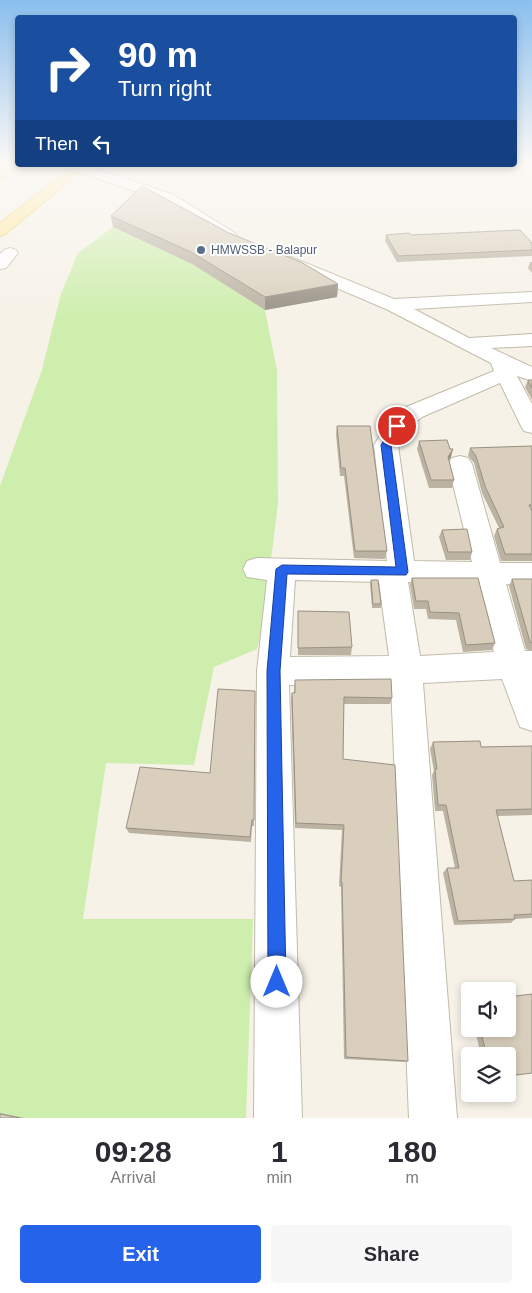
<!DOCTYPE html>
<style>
body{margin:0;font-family:Arial,sans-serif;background:#f7f7f7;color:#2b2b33;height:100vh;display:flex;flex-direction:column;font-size:19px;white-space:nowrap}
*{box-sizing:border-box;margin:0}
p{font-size:16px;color:#7c7c81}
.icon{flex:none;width:28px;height:28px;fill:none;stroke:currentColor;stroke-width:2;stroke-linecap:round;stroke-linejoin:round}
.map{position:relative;height:1118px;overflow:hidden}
.side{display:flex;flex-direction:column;background:#fff;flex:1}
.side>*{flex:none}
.banner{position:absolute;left:15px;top:15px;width:502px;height:152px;border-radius:5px;box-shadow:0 2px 8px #0003;background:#1a4fa0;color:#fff;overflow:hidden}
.tools{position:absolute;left:461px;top:982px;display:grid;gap:10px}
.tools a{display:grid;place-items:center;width:55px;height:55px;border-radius:5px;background:#fff;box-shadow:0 2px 8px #0003;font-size:25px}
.pin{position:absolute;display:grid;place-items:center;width:42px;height:42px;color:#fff;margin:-21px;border:2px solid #fff;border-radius:50%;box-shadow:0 1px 5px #0007}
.me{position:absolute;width:55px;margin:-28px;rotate:0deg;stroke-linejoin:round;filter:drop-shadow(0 0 4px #0008)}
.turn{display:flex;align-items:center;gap:18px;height:105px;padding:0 20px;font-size:22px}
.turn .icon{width:65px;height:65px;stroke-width:2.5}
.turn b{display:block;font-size:35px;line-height:42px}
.then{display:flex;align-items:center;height:48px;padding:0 20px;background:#0003;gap:10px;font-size:19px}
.eta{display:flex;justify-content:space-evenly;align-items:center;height:85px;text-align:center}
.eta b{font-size:30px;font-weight:700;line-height:35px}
.primary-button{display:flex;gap:10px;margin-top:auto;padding:10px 20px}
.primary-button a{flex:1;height:58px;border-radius:5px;background:#2563eb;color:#fff;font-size:20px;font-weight:700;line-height:58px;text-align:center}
.primary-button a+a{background:#f7f7f7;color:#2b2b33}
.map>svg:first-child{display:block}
</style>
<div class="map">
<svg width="532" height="1118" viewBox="0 0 532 1118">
<rect width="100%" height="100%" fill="#f6f2e8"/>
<path fill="#cdeeac" d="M113,227l79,37 73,46 12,61 1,132 -15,120 -6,26 -43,18 -20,98 -88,-2 -23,156h170l-7,199h-246v-632l42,-116 19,-76 17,-41z"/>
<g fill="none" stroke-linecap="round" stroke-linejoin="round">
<defs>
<g id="minor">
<path d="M75,165h10l89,30 61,38 2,3 -2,3h-12l-59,-38 -89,-30 -2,-3z"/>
<path d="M10,248l6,2 2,3 -12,15 -6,1v-15l4,-4z"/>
<path d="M291,257l103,42 138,-7v10l-118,7 55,29 63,-4v12l-41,2 41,19v14l-15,-5 15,28v29l-8,-2 -3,-5 -21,-43 -78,34 -16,13 -8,15 16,116 58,1 -24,-98 4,-6 8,-2 8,2 4,6 28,99h32v22l-26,-1 19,67h7v80l-12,-4 -18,-48 -79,4 34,435h-48l-18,-434 -102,1 13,433h-48l3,-447 10,-91 -20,-3 -4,-8 4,-8 10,-3 130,3 -13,-116 15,-24 17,-14 88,-36 -3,-8 -105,-54 -101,-43 -2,-4 2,-4zM295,580l84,2 10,74 -99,1zM408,582l69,2 17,68 -74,4z"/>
</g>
<g id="major">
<path d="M5,163h13v2l-13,13 -5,1v-11z"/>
<path d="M75,165h14l-84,69 -5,2v-13z"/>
</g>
</defs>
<use href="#minor" stroke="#c2bba9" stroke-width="2"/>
<use href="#major" stroke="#f1cc5a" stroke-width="2"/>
<use href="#minor" fill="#fff" fill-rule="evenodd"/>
<use href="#major" fill="#ffe797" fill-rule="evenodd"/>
</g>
<g fill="#bbb2a2">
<path d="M111,216l118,17 109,51 -1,13 -72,13 -73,-46 -79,-37z"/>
<path d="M386,235l146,8v13l-135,6 -12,-21z"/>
<path d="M530,262h2v11l-4,-5z"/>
<path d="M528,380h4v20l-7,-13z"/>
<path d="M337,426l50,125 -2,8 -31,-1 -10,-82h-4l-4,-42z"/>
<path d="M419,441l32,16 -2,3 5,20 -2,8h-23l-12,-39z"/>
<path d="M532,446v115h-31l-7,-25 3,-7 2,-1 -17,-35 -8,-30 -6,-7 2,-8z"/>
<path d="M442,530l30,22 -2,8h-24l-7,-23z"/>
<path d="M412,578h66l17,65 -3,7 -29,2 -7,-32 -28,-1 -2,-10h-12l-4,-24z"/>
<path d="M512,579h20v72l-6,-2 -17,-63z"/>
<path d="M371,580l10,24v4h-9l-2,-24z"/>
<path d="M298,611l54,36 -1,8h-53z"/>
<path d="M295,680l97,18 -2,6h-46l-1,55 65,302 -3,1 -61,-3 -3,-172 -2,-1 3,-56 -47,-2 -4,-129 1,-6h2z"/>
<path d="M255,691l-1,135h-2l-1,16 -122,-9 -3,-5 84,-55z"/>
<path d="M433,742l48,5 51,-1v69l-35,1 17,65 18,-1v38l-17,1 -4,4 -57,2 -11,-52 4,-5h8l-12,-57h-8l-3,-36 2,-4 -4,-22z"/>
<path d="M532,994v79l-24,3v-20h-27l-6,-27h33z"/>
<path d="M470,1002v9l-2,-8z"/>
<path d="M0,1113l25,5h-25z"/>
</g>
<g fill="#989184">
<path d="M338,284l-1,13 -72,13v-13z"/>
<path d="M453,449l-2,8 -5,7 2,-7z"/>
</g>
<g fill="#d9cfbc" stroke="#989184">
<path d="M142,186l87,47 72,29 37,22 -73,13 -74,-45 -80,-36z"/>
<path d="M520,230l12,13v7l-134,6 -12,-21 23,-2 2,2z"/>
<path d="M528,380h4v8z"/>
<path d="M337,426h33l17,125h-32l-10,-83h-4z"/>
<path d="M447,440l3,9h3l-5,8 6,23h-23l-12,-39z"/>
<path d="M532,446v59h-3l3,6v43h-27l-8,-25 7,-2 -19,-41 -9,-30 -6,-8z"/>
<path d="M467,529l5,23h-24l-6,-22z"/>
<path d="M412,578h66l17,65 -29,2 -7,-32 -29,-1 -2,-11h-12z"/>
<path d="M512,579h20v64l-2,-1z"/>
<path d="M371,580h7l3,24h-8z"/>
<path d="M298,611l51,1 3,35 -54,1z"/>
<path d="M391,679l1,19 -48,-1 -1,62 52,6 13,296 -62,-4 -4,-175h-1l3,-57 -48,-2 -4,-130h3v-13z"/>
<path d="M218,689l37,2 -1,129h-2l-2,17 -124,-9 14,-61 70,6z"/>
<path d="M480,741l1,6 51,-1v63l-36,1 18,71 18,-1v34l-18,1 1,4 -57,2 -11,-53h12l-13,-63h-8l-3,-36h2l-4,-27z"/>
<path d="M532,994v79l-24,3v-20h-21l-7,-27h28v-32z"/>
<path d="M0,1114l20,4h-20z"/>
</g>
<linearGradient id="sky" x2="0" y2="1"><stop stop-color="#8abfee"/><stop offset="0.51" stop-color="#fbf9f5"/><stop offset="1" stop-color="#fbf9f5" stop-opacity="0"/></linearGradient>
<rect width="532" height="320" fill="url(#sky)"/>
<path fill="#2563eb" stroke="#184099" d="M397,423l5,3 -11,19 17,127 -2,3 -119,-1 -7,97 6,311 -3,6 -6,3 -7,-3 -2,-6 -1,-311 9,-102 6,-4 114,2 -15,-122 13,-21z"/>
<circle fill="#5c6f8a" stroke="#fff" stroke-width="2" cx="201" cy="250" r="5"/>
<g text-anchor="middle" stroke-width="4" stroke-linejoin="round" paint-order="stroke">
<g font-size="12" fill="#4e5e75" stroke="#fff" text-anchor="start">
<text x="211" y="254">HMWSSB - Balapur</text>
</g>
</g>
</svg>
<div class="tools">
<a><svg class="icon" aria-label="sound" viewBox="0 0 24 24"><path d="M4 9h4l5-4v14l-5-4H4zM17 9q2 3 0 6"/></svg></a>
<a><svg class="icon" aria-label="layers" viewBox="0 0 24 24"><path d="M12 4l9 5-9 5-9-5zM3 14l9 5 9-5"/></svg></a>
</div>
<div class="pin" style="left:397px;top:426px;background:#d93025"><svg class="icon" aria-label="arrive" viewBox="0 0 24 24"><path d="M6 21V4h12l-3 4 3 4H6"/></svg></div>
<svg class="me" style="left:277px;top:982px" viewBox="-20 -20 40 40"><circle r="19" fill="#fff"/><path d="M0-13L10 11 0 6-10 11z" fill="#2563eb"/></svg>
<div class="banner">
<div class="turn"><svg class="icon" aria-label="right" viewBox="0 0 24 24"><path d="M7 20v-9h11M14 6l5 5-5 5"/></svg><div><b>90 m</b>Turn right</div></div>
<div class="then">Then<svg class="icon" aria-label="left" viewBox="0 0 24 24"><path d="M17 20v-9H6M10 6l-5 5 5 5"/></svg></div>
</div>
</div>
<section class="side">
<div class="eta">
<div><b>09:28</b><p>Arrival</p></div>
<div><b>1</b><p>min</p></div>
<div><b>180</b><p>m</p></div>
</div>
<div class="primary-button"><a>Exit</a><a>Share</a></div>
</section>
